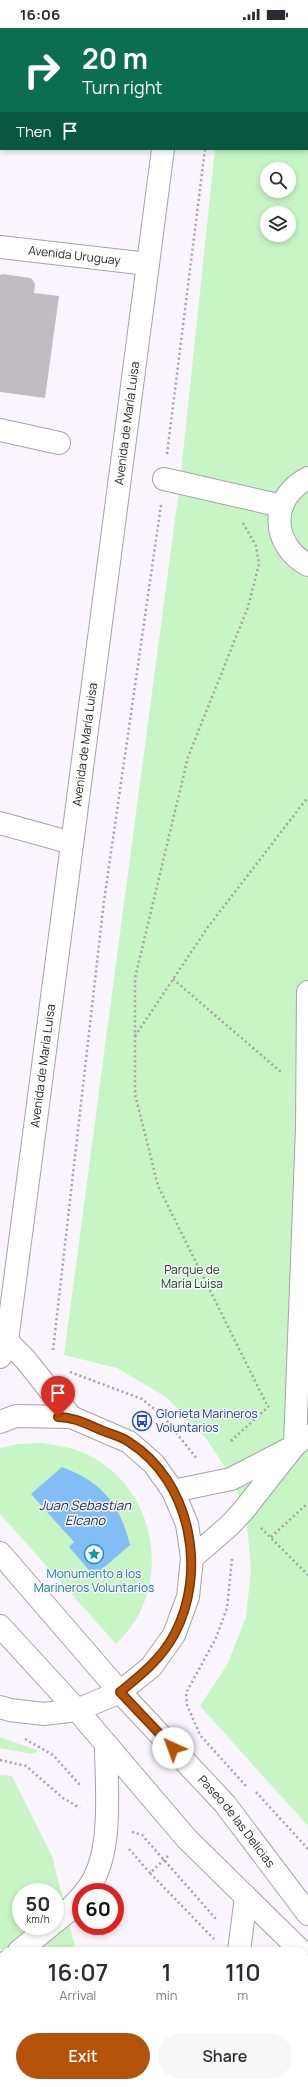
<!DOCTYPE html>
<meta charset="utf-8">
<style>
body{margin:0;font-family:Manrope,sans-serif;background:#f7f7f7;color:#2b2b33;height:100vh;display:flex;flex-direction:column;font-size:15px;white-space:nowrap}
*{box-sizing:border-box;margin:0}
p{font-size:13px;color:#7c7c81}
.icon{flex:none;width:22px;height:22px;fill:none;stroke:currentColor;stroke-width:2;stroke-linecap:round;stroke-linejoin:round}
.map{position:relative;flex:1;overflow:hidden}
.side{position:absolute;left:0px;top:1919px;width:308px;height:140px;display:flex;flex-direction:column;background:#fff;border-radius:12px 12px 0 0;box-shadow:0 2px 6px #0003}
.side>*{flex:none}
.guide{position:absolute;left:0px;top:0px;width:308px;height:122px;box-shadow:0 2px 6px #0003;background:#0b6e4f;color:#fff;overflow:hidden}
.fabs{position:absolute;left:260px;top:134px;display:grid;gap:8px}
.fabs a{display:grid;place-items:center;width:36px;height:36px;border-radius:50%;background:#fff;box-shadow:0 2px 6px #0003;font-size:20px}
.speed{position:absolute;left:12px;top:1855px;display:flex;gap:8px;font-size:20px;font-weight:700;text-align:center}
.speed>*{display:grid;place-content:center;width:52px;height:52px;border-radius:50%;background:#fff;box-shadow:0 2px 6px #0003;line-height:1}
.speed small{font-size:10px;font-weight:400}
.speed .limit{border:6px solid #d22;background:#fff;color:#111}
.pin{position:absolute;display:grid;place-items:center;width:34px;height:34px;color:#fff;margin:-41px -17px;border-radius:50% 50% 50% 0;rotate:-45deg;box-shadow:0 0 4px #0007}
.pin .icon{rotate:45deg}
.me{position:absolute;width:44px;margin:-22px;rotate:317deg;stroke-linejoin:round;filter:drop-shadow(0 0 3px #0008)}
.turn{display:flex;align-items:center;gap:14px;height:84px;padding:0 16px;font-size:18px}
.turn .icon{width:52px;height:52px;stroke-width:2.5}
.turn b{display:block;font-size:28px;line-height:34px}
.then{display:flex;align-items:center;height:38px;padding:0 16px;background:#0003;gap:8px;font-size:15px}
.eta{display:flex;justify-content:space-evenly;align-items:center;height:68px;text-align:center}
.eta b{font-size:24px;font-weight:600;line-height:28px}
.primary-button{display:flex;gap:8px;margin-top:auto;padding:8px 16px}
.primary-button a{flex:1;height:46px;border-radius:24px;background:#b45309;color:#fff;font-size:16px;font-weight:600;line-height:46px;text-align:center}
.primary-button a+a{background:#f7f7f7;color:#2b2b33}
.status{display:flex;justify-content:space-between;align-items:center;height:28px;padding:0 20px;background:#fff;direction:ltr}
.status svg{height:11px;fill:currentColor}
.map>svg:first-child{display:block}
</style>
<div class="status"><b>16:06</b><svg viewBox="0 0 49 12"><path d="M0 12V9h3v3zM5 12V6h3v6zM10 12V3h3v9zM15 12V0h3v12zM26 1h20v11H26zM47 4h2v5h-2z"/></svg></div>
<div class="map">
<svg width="308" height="2059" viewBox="0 0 308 2059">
<rect width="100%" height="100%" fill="#faf5fc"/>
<g fill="#c7f5c5" fill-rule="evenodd">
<path d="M230,0h78v1798l-108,-120 27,-41 19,-48 5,-48 -4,-45 -9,-31 -11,-23 -22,-33 -39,-40 -49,-29 -53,-13 116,-873 35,-333h92v-120zM267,141h22v22h-22zM267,185h22v22h-22z"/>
<path d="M41,1415c14,2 28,4 41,9 61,26 86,99 59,158 -6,13 -15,24 -25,34l-116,-130v-66l19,-4z"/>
<path d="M0,1709l39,14 -8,3 -31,-6z"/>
<path d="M0,1747l12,1 40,80 24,95 -72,1 -4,-3zM21,1864h34v34h-34z"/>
<path d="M0,1980l4,3v65l-4,-4z"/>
<path d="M12,2055h67l2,4h-65z"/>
<path d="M162,2055h142l4,2v2h-144z"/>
</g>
<path fill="#83bdf6" d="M62,1439c40,15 58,37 68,78l-36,31 -25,-29 5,-5 -43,-48z"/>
<path fill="#c1bbc2" d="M2,246l29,4 4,6 -1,9 25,3 -14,102 -45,-6v-117z"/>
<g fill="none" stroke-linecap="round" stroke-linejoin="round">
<defs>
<g id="street">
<path id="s1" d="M0,219l148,17"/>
<path d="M0,402l59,13"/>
<path d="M308,450c-39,20 -37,67 0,87"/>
<path d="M164,451l118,27"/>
<path d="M0,795l72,20"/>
<path d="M295,1417l12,-317 1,-136"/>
<path d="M173,1463l58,-12 56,-29"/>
<path d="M192,1530l37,-32 14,-15 52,-66 11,-9"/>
<path d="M85,1864c30,-34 21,-105 21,-148"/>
<path d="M55,1894l11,-9 15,-16"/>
<path d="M19,1923l31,-25"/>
<path d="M239,1923l7,-54"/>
<path d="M0,1938l4,-3"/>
<path d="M146,2055l1,4"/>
</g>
<g id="primary">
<path d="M179,1v-1"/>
<path d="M7,1313l18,18 46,58"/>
<path id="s2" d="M0,1329l7,-16 156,-1192"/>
<path d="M0,1394l16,-6 55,1 58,25 25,22 19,27 14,33 5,34 -4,39 -14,38 -23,32 -31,25 -43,18 -33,4 -34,-4 -10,-3"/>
<path id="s3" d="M0,1525l120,139 105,112 83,110"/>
<path d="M0,1598l77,84 110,129 114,112"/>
</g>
</defs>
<use href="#street" stroke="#a7a2a8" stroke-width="24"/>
<use href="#primary" stroke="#a7a2a8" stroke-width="24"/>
<g stroke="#a4a0a5" stroke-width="2.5" stroke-dasharray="2 3" stroke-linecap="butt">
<path d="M220,1v-1"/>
<path d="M167,426l38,-305"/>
<path d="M243,495l13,23 3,18 -11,43 -60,150 -53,221v116l23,92 110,221"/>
<path d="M173,951l108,93"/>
<path d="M135,1008l73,-109 100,-130"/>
<path d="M53,1322l51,-449 57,-396"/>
<path d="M70,1344l72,27 21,17 34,43"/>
<path d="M231,1413l38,-35"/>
<path d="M261,1500l47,47"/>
<path d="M271,1509l37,-34"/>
<path d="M232,1531l-5,49 -11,30 -30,55 1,12 13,30 46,51"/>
<path d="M25,1711l28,16 27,30"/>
<path d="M0,1732l26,6 37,32 17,10"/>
<path d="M256,1764l52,57"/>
<path d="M132,1804l10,3 74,84"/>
<path d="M129,1821l21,24"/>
<path d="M168,1828l-18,17 64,66"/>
<path d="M0,1964l4,4"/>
<path d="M304,1990l4,4"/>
<path d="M304,2005l4,5"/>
<path d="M89,2055l1,4"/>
<path d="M101,2055l2,4"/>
<path d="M116,2055l2,4"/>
<path d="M271,2055l1,4"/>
</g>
<use href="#street" stroke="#fff" stroke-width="22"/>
<use href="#primary" stroke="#fff" stroke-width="22"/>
</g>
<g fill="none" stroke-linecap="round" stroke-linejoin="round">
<defs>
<path id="route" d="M58,1389c16,0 28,7 43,13 9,4 20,6 28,12 62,39 79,130 45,193 -13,24 -33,40 -54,57l53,56"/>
</defs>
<use href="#route" stroke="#753606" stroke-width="10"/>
<use href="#route" stroke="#b45309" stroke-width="7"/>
</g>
<defs>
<symbol id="bus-ring" viewBox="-11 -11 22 22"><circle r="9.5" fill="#faf5fc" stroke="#1a4fb4" stroke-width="1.5"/><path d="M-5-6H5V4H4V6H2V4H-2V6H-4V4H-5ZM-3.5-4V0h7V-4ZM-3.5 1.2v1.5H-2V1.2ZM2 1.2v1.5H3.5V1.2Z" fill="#1a4fb4"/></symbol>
<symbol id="sight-ring" viewBox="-11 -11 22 22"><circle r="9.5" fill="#faf5fc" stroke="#0f9aa8" stroke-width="1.5"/><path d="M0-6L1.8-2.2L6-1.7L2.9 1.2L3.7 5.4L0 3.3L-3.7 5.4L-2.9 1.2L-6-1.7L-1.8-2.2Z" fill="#0f9aa8"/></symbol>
</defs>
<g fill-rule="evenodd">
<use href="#bus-ring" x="131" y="1382" width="22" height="22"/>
<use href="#sight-ring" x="83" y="1515" width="22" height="22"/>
</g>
<g text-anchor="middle" stroke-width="3" stroke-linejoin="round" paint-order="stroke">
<g font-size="12" fill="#211f21" stroke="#faf5fc">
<text dy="4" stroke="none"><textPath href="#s1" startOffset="75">Avenida Uruguay</textPath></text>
<text dy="4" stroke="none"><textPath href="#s2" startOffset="943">Avenida de María Luisa</textPath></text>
<text dy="4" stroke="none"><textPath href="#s2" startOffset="619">Avenida de María Luisa</textPath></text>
<text dy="4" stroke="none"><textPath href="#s2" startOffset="295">Avenida de María Luisa</textPath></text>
<text dy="4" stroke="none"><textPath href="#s3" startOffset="358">Paseo de las Delicias</textPath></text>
</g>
<g font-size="12" fill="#144716" stroke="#faf5fc">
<text x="192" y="1246">Parque de<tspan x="192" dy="14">María Luisa</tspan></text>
</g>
<g font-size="12" fill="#164399" stroke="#faf5fc" text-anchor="start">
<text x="156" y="1390">Glorieta Marineros<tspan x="156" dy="14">Voluntarios</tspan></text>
</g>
<g font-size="12" fill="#0d838f" stroke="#faf5fc">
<text x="94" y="1550">Monumento a los<tspan x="94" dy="14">Marineros Voluntarios</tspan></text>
</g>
<g font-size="13" font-style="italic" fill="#0f2e4a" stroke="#faf5fc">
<text x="85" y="1482">Juan Sebastian<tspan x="85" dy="15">Elcano</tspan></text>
</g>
</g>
</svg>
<div class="fabs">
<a><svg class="icon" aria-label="search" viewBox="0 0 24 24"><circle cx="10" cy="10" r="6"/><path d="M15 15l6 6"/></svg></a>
<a><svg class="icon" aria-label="layers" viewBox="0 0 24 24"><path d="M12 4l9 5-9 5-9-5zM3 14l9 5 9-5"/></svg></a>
</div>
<div class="speed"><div>50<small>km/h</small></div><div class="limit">60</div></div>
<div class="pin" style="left:58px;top:1389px;background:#d93025"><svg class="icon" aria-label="arrive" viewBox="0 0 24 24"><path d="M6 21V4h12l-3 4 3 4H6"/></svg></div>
<svg class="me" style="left:173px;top:1720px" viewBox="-20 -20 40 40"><circle r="19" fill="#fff"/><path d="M0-13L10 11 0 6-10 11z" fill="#b45309"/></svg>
<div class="guide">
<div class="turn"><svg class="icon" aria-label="right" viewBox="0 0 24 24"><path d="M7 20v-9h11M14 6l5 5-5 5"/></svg><div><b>20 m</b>Turn right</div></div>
<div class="then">Then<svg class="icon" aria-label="arrive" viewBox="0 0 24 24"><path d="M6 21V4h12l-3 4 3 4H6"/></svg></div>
</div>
<section class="side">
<div class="eta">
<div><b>16:07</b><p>Arrival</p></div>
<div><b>1</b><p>min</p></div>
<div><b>110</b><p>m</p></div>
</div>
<div class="primary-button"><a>Exit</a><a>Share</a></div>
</section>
</div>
